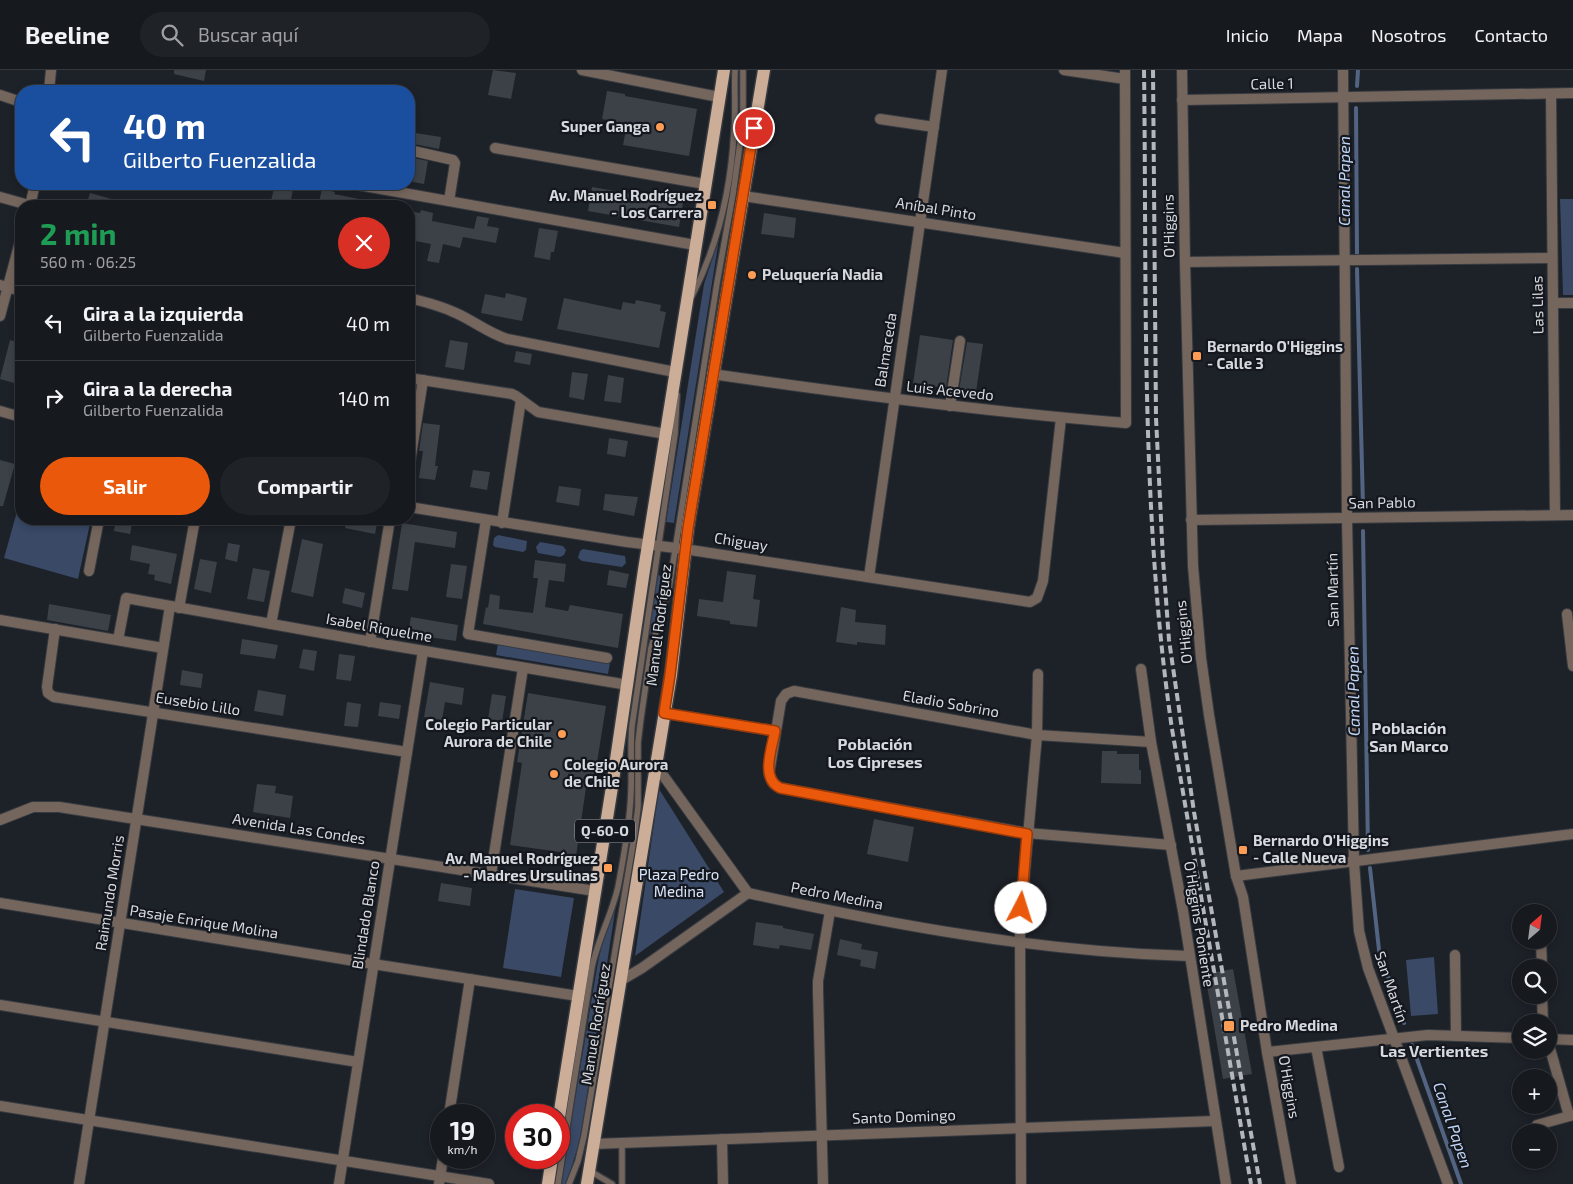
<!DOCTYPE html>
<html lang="es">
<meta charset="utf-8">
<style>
body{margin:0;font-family:"Exo 2",sans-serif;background:#1f2227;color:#f1f3f6;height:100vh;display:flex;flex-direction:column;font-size:19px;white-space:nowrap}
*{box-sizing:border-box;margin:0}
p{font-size:16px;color:#9ea0a4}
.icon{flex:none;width:28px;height:28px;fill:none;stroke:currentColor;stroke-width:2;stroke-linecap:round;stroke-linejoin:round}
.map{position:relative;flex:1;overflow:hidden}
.panel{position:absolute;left:15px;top:130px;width:400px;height:325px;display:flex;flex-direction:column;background:#16191e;border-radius:20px;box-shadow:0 2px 8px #0003,0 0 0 1px #35383c}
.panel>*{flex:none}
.banner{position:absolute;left:15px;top:15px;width:400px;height:105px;border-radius:20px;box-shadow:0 2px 8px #0003,0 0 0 1px #35383c;background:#1a4fa0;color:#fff;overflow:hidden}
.needle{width:32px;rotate:28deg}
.fabs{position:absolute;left:1512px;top:834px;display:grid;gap:10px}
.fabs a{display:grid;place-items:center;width:45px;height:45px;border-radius:50%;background:#16191e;box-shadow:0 2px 8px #0003,0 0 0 1px #35383c;font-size:25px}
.speed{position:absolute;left:430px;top:1034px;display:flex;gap:10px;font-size:25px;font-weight:700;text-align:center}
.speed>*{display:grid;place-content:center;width:65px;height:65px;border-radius:50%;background:#16191e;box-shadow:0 2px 8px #0003,0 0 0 1px #35383c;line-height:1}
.speed small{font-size:12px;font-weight:400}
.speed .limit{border:8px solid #d22;background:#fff;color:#111}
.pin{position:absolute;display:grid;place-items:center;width:42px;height:42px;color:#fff;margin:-21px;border:2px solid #fff;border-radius:50%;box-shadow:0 1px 5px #0007}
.me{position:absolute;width:55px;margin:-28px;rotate:5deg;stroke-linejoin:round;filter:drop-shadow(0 0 4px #0008)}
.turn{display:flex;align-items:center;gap:18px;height:105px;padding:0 25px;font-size:22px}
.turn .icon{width:65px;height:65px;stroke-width:2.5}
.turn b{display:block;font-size:35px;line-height:42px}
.round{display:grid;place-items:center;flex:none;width:52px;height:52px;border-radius:26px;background:#1f2227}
.overview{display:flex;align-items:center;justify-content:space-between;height:85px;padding:0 25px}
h1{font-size:30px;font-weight:700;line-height:38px;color:#1e9e55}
.primary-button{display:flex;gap:10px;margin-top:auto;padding:10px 25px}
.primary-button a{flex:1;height:58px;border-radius:30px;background:#ea580c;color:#fff;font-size:20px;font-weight:700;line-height:58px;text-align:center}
.primary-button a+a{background:#1f2227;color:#f1f3f6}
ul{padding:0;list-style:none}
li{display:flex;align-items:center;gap:15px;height:75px;padding:0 25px;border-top:1px solid #35383c}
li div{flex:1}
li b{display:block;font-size:19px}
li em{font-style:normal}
header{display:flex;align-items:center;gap:30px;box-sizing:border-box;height:70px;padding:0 25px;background:#16191e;border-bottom:1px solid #35383c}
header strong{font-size:24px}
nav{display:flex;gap:28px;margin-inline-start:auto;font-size:18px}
.search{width:350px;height:45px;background:#1f2227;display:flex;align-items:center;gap:12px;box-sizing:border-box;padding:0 18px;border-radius:28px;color:#9ea0a4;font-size:19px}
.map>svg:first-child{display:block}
</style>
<header>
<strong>Beeline</strong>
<div class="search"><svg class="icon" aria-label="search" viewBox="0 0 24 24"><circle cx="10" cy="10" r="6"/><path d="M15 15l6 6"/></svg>Buscar aquí</div>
<nav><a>Inicio</a><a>Mapa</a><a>Nosotros</a><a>Contacto</a></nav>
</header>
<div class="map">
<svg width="1573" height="1114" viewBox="0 0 1573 1114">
<rect width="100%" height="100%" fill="#1d2128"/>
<g fill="#394966">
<path d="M1560,129h13v96h-10z"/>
<path d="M719,169l-45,284 -8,-1 38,-238z"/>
<path d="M21,427v22h70l-13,60 -74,-21z"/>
<path d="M498,465l29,6 -1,9 -3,2 -28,-5 -2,-2 1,-7z"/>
<path d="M540,472l23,4 3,4 -2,5 -4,2 -22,-4 -2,-6z"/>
<path d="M583,479l42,7 1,7 -4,4 -40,-6 -4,-3 2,-7z"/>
<path d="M658,505l8,2 -5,26 -11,32 -1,-1z"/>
<path d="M498,573l112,20 -2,11 -112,-19z"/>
<path d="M659,719l65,103 -89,64z"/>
<path d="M515,819l59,9 -13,79 -58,-9z"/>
<path d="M616,835l-36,235 -14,44h-5l36,-217 5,-23z"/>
<path d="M1434,887l4,57 -27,2 -5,-56z"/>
</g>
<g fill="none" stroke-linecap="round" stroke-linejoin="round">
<g stroke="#526482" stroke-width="4">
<path d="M1357,16l1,-16"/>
<path d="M1356,38l1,146"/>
<path d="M1357,199l6,238"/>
<path d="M1363,461l5,319"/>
<path d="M1370,798l9,82 25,73"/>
<path d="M1412,975l49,139"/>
</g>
</g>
<g fill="#3c4148">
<path d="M174,0h32l-2,11 -30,-7z"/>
<path d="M493,0l23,3 -5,26 -23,-4z"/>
<path d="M607,21l18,3v2l72,13 -8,47 -66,-11 4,-21 -25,-5z"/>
<path d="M409,62l32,5 -2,12 -30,-6z"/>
<path d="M409,87l19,4 -4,23 -11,-2 1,-7h-5z"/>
<path d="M275,114h19l-4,21 -19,-4z"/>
<path d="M592,117l91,16 -4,24 -91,-16z"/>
<path d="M322,119l13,3 -1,2 35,7 -1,5h-50z"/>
<path d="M90,123l36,10v3h-40z"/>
<path d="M421,140l12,3 -1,8 42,8 3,-13 12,2 -2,8 12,2 -3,15 -33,-6 -3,11 -17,-4 -4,19 -12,-2 4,-17 -16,-3 1,-2 -7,-1v-27l11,2z"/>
<path d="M764,143l32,5 -2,20 -33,-4z"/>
<path d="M539,158l19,3 -4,21h-3l-1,8 -16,-3z"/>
<path d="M506,223l21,5 -5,23 -41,-8 4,-19 20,4z"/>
<path d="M564,228l57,12 2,-8 12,2 1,-4 25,5 -1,6 6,1 -7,36 -102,-19z"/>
<path d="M920,265l33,5 -7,48 -33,-4z"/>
<path d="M10,270l11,3v42l-21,-6z"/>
<path d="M450,270l18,3 -4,27 -19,-3z"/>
<path d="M967,272l16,2 -7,48 -17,-2z"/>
<path d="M516,281l16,3 -2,11 -16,-3z"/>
<path d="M572,302l16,2 -4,26 -15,-3z"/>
<path d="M608,305l16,3 -3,25 -17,-2z"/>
<path d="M423,353l17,2 -5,41h3l-3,14 -16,-2 4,-27h-4z"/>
<path d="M609,368l19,3 -3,16 -18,-3z"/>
<path d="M0,390l15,4 -12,42h-3z"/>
<path d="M473,400l17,2 -3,18 -17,-3z"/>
<path d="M559,416l22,3 -2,17 -23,-4z"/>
<path d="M605,424l33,3 -4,19 -31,-6z"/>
<path d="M116,449h17l-3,15 -16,-3z"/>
<path d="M347,449h31l-3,15 -30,-6z"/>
<path d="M402,453l55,9 -2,16 -40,-6 -7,49 -16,-2z"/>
<path d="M302,469l21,5 -10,53 -22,-5z"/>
<path d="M228,473l12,2 -3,17 -12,-3z"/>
<path d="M132,475l45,9 -6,30 -17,-4 1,-5 -7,-1 2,-10 -20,-4z"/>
<path d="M200,489l17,3 -6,31 -17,-4z"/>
<path d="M535,490l31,4 -2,18 -15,-2 -4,27 23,4 2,-6 53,9 -5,34 -135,-24 3,-17 2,1 2,-14 10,2 -1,13 34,4 5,-35h-5z"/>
<path d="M451,494l16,2 -5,33 -16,-2z"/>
<path d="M253,498l17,3 -6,31 -17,-3z"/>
<path d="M609,500l20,4 -3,14 -19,-3z"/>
<path d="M727,501l29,4 -3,24 7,1 -3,27 -27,-3v-3l-33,-5 2,-17 24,3z"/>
<path d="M345,518l20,5 -3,15 -20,-5z"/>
<path d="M49,534l62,11 -3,16 -61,-11z"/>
<path d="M841,537l15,3 -1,12 31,3 -1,20 -28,-3v3l-21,-3z"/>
<path d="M411,547l47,8 -2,16 -48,-7z"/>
<path d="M242,569l36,6 -3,14 -35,-5z"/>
<path d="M303,579l14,2 -3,20 -15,-3z"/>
<path d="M339,584l16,2 -4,25 -15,-2z"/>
<path d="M182,600l21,4 -2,14 -21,-3z"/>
<path d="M430,612l34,6 -2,17 -17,-3 -3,18 -18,-3z"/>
<path d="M258,620l28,5 -3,21 -29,-5z"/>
<path d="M528,623l78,13 -11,69 -7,-1 -12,82 -16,-3v-1l-50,-7 12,-82 -5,-1z"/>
<path d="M492,624l14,2 -4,26 -14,-3z"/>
<path d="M347,632l14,2 -3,23 -14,-1z"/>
<path d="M380,632l21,3 -2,14 -21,-3z"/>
<path d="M1102,681h15v3h22v16h2v14l-40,-1z"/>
<path d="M257,714l19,2 -1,7 18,3 -3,22 -37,-6z"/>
<path d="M874,749l40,8 -6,35 -41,-8z"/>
<path d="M441,813l31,5 -2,18 -32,-5z"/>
<path d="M756,852l27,4v2l31,6 -3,16 -31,-5 -1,4 -26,-4z"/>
<path d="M840,869l22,5 -1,5 17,3 -3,17 -15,-3 1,-6 -24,-5z"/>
<path d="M1233,899l19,105 -29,5 -18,-105z"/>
</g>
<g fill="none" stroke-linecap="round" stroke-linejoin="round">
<defs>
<g id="service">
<path d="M692,226c26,-51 39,-108 42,-165 2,-20 0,-41 1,-61"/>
<path d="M590,1101l22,13"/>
<path d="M558,1114l34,-217c6,-28 20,-53 26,-80 6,-31 12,-64 13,-96 1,-21 -1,-43 1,-65l43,-292 2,-39"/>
<path d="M569,1114l9,-23 6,-25 51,-304 3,-25v-64l3,-25 10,-70 18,-59 48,-306 16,-89 10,-72v-52"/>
<path d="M622,1114v-42"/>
</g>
<g id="minor">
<path d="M582,0l137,27"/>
<path d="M1064,0l61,9"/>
<path d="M1343,0l4,449 7,343 5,69 9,37 80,216"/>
<path d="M1551,24l4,421"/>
<path d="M0,25l21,7"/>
<path d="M1182,30l391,-7"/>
<path d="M880,49l54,8"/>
<path d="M495,78l210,36"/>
<path d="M409,80l44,10 2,3 -6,38"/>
<path d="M353,114l342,61"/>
<path d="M743,126l382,57"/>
<path d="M0,127l32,9"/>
<path d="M1185,192l367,-4"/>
<path d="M0,215l21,6"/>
<path d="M409,228c17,4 33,8 49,16 17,8 31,19 49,25l168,33"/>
<path d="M1553,233h20"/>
<path d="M712,304c138,20 275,38 414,49l-1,-353"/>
<path d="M409,308l103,16 4,2 22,16 128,22"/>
<path d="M950,336l10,-65"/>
<path d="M409,398l14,-88"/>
<path d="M486,450l-18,114 139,24"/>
<path d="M1191,450l382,-5"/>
<path d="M502,453l19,-123"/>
<path d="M684,479l346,53 7,-4 6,-17 18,-163"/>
<path d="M89,501l10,-52"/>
<path d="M869,507c23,-169 50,-338 73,-507"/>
<path d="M179,538l16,-89"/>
<path d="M1567,544l6,52"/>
<path d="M0,550l163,28"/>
<path d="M271,554l20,-105"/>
<path d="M55,559l-8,58 1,6 6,4 353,55"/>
<path d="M118,570l8,-42 263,47 239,40"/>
<path d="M370,572l20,-123"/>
<path d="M1141,599l10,73 32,169 43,273"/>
<path d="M664,643l111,18"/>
<path d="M1151,672l-114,-7 -243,-44 -8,3 -5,7 -12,73 4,9 7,5 247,45 144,12"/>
<path d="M655,694l93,129c145,32 292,59 441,63"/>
<path d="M0,750l33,-13h26l536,84"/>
<path d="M491,804l32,-206"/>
<path d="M1236,806l337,-42"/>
<path d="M0,833l373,61 205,32"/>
<path d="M1541,870l1,28"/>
<path d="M1455,885l1,81"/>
<path d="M620,911l22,-13 106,-75"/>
<path d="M1542,925l1,27"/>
<path d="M0,935l358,57"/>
<path d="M1549,969l24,1"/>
<path d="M1549,975l20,71"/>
<path d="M1316,977l23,120"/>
<path d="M1267,982l161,-17 93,3"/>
<path d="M0,1036l489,78"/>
<path d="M449,1045l21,-136"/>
<path d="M1537,1055l36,-10"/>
<path d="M722,1069l1,45"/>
<path d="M593,1074l622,-23"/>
<path d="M79,1114l91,-578"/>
<path d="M339,1114l84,-533"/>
<path d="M439,1114l4,-26"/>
<path d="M823,1114l-5,-193v-10l12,-70"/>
<path d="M1021,1114l-1,-258 17,-191 1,-61"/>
</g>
<g id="tertiary">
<path d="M1182,0l3,192 8,304 8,92 8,57 27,161 7,21 24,155 24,132"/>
<path d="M49,21l2,-21"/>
<path d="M30,136l5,-22"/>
<path d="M0,246l21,-78"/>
<path d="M0,341l21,6"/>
<path d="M409,437l218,35 57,7"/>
</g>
<g id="primary">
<path d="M559,1047l53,-330 32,-217 80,-500"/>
<path d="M548,1114l4,-26"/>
<path d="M587,1114l84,-509 17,-148 76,-457"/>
</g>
</defs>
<use href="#service" stroke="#373b41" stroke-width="8"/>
<use href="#minor" stroke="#373b41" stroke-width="12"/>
<use href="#tertiary" stroke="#373b41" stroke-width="12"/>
<use href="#primary" stroke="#373b41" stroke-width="15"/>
<use href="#service" stroke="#75665d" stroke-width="5.5"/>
<use href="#minor" stroke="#75665d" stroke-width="10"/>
<use href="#tertiary" stroke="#75665d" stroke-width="10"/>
<use href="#primary" stroke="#cbad98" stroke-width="12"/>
<g stroke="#b3b6bb" stroke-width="4" stroke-dasharray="8 4" stroke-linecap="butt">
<path d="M1144,0c3,220 -4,441 28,659l79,455"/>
<path d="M1153,0l3,348 7,142 6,80 25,172 66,372"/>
</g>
</g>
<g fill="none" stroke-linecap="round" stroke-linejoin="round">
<defs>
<path id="route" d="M754,58l-66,400 -18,147 -6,38 111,18c-3,17 -15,47 5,57l247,46 -6,74"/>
</defs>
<use href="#route" stroke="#983908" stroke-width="12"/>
<use href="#route" stroke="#ea580c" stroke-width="9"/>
</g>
<g fill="#fd9c55" stroke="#14181e" stroke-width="2">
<circle cx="660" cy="57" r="5"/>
<rect x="707" y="130" width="10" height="10" rx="2.5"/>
<circle cx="752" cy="205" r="5"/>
<rect x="1192" y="281" width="10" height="10" rx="2.5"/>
<circle cx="562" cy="664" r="5"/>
<circle cx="554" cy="704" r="5"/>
<rect x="1238" y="775" width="10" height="10" rx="2.5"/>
<rect x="603" y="793" width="10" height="10" rx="2.5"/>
<rect x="1223" y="950" width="12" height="12" rx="2.5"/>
</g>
<g text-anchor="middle" stroke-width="4.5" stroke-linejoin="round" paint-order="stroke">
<rect fill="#14181e" stroke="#9c9fa4" stroke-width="1" x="575" y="749.5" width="60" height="23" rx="4"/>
<g font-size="14" font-weight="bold" fill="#d6d9dd">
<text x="605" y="766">Q-60-O</text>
</g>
<g font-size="15" fill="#d6d9dd" stroke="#14181e">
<text transform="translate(1272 14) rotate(-1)" y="5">Calle 1</text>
<text transform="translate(936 139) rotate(9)" y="5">Aníbal Pinto</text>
<text transform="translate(1169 156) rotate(-91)" y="5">O'Higgins</text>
<text transform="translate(1538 235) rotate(-91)" y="5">Las Lilas</text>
<text transform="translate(886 280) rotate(-81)" y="5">Balmaceda</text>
<text transform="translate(950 321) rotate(6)" y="5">Luis Acevedo</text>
<text transform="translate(1382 433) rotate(-1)" y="5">San Pablo</text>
<text transform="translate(741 472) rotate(9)" y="5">Chiguay</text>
<text transform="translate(1333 520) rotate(-91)" y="5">San Martín</text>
<text transform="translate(659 555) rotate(-83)" y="5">Manuel Rodríguez</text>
<text transform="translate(379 558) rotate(10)" y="5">Isabel Riquelme</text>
<text transform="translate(1184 562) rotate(-96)" y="5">O'Higgins</text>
<text transform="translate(198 634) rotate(9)" y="5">Eusebio Lillo</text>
<text transform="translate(951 634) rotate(10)" y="5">Eladio Sobrino</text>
<text transform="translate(299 759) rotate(9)" y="5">Avenida Las Condes</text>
<text transform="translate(110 823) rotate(-81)" y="5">Raimundo Morris</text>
<text transform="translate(837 826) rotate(11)" y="5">Pedro Medina</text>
<text transform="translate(366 845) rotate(-81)" y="5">Blindado Blanco</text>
<text transform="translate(204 852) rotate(9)" y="5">Pasaje Enrique Molina</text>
<text transform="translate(1199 854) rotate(81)" y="5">O'Higgins Poniente</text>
<text transform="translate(1391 917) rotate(71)" y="5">San Martín</text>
<text transform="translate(596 954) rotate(-81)" y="5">Manuel Rodríguez</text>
<text transform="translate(1289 1017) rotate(80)" y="5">O'Higgins</text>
<text transform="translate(904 1047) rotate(-2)" y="5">Santo Domingo</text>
</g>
<g font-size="15" font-weight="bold" fill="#d6d9dd" stroke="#14181e" text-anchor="start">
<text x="650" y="62" text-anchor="end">Super Ganga</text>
<text x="702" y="131" text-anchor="end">Av. Manuel Rodríguez<tspan x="702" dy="17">- Los Carrera</tspan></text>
<text x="762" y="210">Peluquería Nadia</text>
<text x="1207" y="282">Bernardo O'Higgins<tspan x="1207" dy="17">- Calle 3</tspan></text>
<text x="552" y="660" text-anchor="end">Colegio Particular<tspan x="552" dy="17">Aurora de Chile</tspan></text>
<text x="564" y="700">Colegio Aurora<tspan x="564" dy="17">de Chile</tspan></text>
<text x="1253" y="776">Bernardo O'Higgins<tspan x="1253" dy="17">- Calle Nueva</tspan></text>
<text x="598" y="794" text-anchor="end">Av. Manuel Rodríguez<tspan x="598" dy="17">- Madres Ursulinas</tspan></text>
<text x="1240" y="961">Pedro Medina</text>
</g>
<g font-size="15" fill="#d8e5fb" stroke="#14181e">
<text x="679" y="810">Plaza Pedro<tspan x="679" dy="17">Medina</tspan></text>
</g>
<g font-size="16" font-style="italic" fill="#c0d4f5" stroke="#14181e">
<text transform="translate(1344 111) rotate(-90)" y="6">Canal Papen</text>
<text transform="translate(1353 621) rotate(-91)" y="6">Canal Papen</text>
<text transform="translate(1453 1055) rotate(71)" y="6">Canal Papen</text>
</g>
<g font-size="16" font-weight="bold" fill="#d6d9dd" stroke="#14181e">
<text x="1409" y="664">Población<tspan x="1409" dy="18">San Marco</tspan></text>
<text x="875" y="680">Población<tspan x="875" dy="18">Los Cipreses</tspan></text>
<text x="1434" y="987">Las Vertientes</text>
</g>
</g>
</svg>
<div class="fabs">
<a><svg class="needle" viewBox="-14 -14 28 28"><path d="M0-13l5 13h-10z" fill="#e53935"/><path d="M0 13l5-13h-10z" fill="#9ea0a4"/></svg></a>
<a><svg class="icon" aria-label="search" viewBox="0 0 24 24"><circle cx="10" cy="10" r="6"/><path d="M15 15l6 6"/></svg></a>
<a><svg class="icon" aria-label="layers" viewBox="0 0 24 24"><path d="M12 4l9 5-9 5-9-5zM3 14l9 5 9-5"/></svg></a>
<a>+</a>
<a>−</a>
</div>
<div class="speed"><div>19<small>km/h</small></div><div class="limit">30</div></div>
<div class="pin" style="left:754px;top:58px;background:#d93025"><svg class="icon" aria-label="arrive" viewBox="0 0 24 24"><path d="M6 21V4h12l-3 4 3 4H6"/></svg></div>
<svg class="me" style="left:1021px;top:838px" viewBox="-20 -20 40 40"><circle r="19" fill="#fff"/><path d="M0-13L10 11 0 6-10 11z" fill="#ea580c"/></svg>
<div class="banner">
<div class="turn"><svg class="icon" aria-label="left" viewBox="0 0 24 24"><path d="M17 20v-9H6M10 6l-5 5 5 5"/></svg><div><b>40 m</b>Gilberto Fuenzalida</div></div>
</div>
<section class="panel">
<div class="overview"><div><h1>2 min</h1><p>560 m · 06:25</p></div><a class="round" style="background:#d93025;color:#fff"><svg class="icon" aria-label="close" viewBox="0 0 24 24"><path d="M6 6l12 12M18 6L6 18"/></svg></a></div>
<ul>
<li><svg class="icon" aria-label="left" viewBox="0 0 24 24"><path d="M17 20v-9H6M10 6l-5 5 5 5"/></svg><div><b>Gira a la izquierda</b><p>Gilberto Fuenzalida</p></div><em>40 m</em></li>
<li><svg class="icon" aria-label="right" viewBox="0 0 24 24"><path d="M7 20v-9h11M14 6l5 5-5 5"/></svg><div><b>Gira a la derecha</b><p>Gilberto Fuenzalida</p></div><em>140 m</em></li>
</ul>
<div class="primary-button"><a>Salir</a><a>Compartir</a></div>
</section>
</div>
